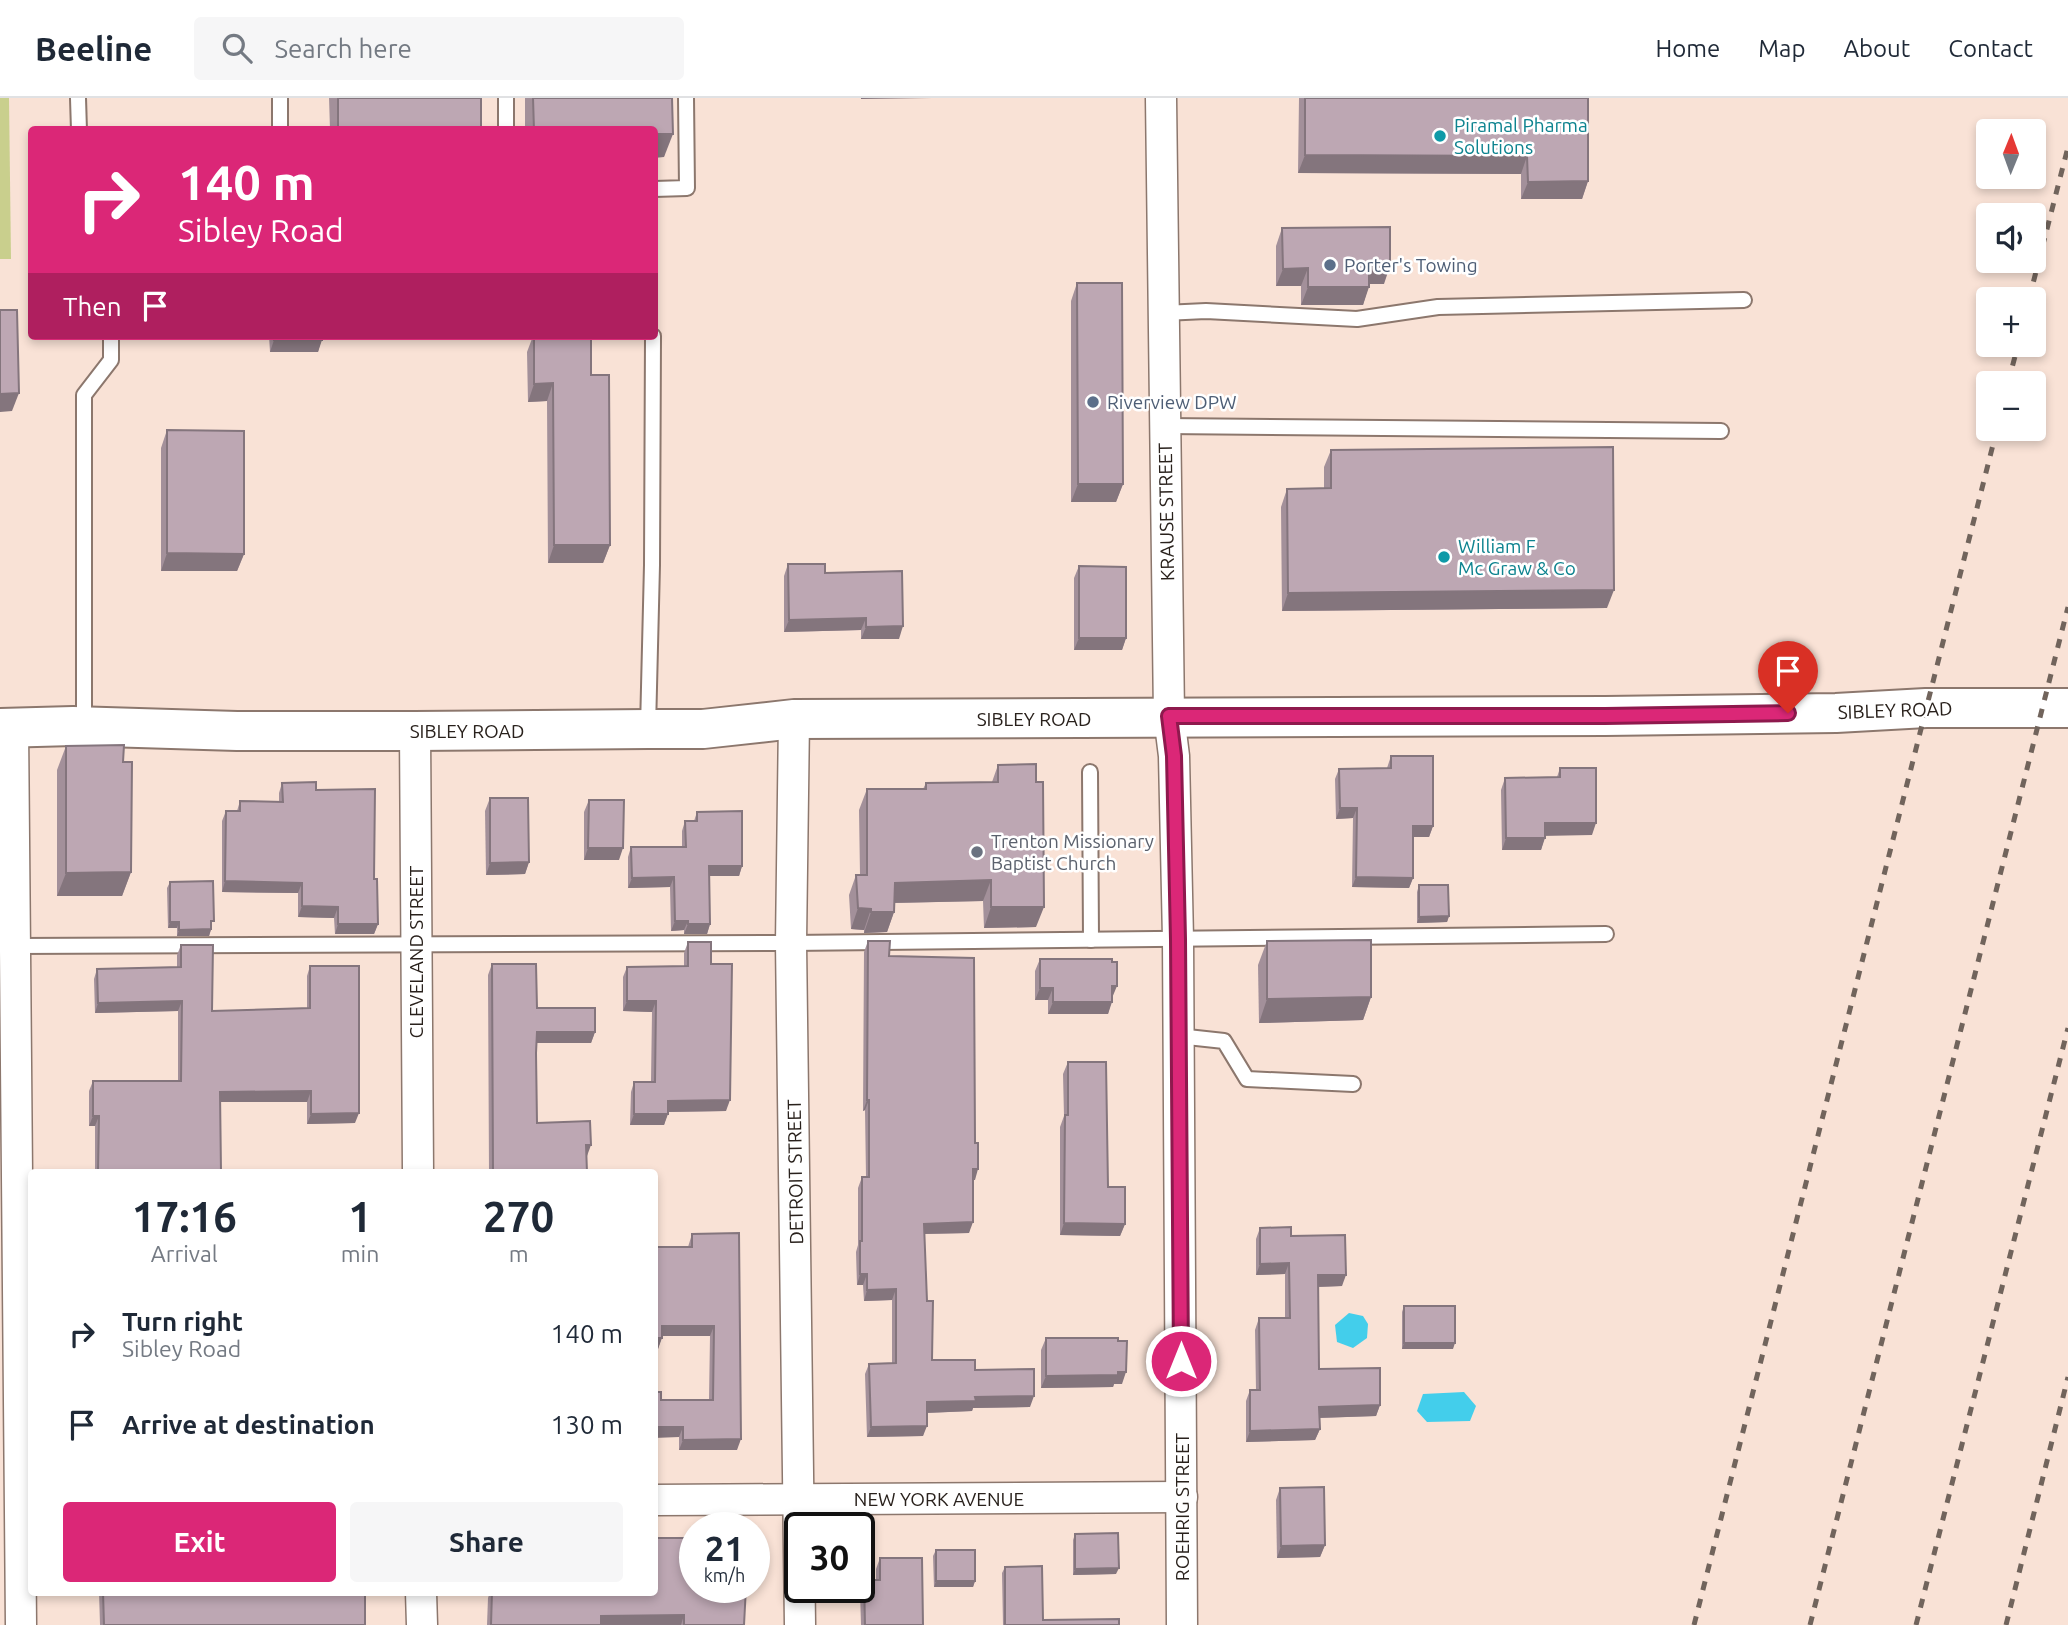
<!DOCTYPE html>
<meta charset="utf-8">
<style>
body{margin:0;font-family:Ubuntu,sans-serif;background:#f6f6f7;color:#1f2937;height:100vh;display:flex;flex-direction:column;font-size:26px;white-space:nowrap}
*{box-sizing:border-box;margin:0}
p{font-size:23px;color:#747a83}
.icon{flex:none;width:38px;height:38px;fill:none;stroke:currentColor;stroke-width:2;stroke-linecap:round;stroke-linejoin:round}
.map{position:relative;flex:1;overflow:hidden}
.details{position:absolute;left:28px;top:1071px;width:630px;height:427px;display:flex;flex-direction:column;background:#fff;border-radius:7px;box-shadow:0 4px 10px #0003}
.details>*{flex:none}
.guide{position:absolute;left:28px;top:28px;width:630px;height:214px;border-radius:7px;box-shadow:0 4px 10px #0003;background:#db2777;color:#fff;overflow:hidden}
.needle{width:46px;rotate:1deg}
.tools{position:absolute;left:1976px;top:21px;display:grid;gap:14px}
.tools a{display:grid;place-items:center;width:70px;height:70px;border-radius:7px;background:#fff;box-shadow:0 4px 10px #0003;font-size:35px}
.speed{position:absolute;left:679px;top:1414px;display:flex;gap:14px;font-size:35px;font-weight:700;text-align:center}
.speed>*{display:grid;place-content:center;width:91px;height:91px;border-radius:50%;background:#fff;box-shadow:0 4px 10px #0003;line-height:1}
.speed small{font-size:18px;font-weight:400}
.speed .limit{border:4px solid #111;border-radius:10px;background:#fff;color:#111}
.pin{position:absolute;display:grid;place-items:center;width:60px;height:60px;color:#fff;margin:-72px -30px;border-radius:50% 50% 50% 0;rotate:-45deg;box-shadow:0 0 7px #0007}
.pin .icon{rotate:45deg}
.me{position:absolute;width:77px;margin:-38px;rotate:0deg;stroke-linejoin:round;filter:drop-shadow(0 0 5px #0008)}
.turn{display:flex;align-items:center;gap:24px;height:147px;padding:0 35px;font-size:32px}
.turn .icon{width:91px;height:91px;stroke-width:2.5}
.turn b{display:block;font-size:49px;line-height:60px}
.then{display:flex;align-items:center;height:66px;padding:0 35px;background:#0003;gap:14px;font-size:26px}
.eta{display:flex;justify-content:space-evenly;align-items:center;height:119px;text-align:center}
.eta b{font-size:42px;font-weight:700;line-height:49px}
.cta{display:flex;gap:14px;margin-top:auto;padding:14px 35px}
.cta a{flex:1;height:80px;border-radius:7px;background:#db2777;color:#fff;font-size:28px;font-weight:700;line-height:80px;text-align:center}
.cta a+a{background:#f6f6f7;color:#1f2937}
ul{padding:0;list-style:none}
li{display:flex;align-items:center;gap:21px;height:91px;padding:0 35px}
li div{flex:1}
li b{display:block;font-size:26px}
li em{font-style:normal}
header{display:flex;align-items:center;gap:42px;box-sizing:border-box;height:98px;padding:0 35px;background:#fff;border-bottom:2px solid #e0e1e3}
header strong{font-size:33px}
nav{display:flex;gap:38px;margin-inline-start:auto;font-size:24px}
.search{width:490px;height:63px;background:#f6f6f7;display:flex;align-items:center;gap:18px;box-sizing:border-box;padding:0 24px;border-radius:7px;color:#747a83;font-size:26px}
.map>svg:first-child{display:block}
</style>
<header>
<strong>Beeline</strong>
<div class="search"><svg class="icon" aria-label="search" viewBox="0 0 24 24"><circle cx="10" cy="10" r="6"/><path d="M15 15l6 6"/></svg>Search here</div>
<nav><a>Home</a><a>Map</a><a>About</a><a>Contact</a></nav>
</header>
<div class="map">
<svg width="2068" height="1527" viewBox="0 0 2068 1527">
<rect width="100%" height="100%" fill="#f9e2d6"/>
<path fill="#c9cf8d" d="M0,0h9l2,161h-11z"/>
<g fill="#43ceeb">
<path d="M1349,1215l14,3 5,8 -1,14 -14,10 -16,-6 -2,-17z"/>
<path d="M1464,1294l12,14 -6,15 -43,1 -10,-11 6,-17z"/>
</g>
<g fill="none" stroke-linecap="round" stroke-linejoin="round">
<defs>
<g id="service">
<path d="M78,0l1,32"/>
<path d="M280,0v32"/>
<path d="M506,0v32"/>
<path d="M654,91l33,-1 -1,-90"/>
<path d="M1164,215l42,-2 151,8 81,-12 306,-7"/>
<path d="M1165,328l556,5"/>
<path d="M84,628v-331l27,-35v-24"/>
<path d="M648,630l4,-163 1,-229"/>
<path d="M1090,674l1,168"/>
<path d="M15,848l776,-3 815,-9"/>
<path d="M1178,938l46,5 23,38 106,5"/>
</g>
<g id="minor">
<path d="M1161,0l8,618 5,40 4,183 4,686"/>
<path d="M794,621l-3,224 9,682"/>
<path d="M13,629l8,898"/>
<path d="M415,633l3,441"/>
<path d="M654,1402l528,-3"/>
<path d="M421,1494l1,33"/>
</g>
<path id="secondary" d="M0,630l73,-2 164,5h178l233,-2h55l91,-10 811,-3 231,-3 90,-5h142"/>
</defs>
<use href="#service" stroke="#8c776d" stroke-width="18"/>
<use href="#minor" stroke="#8c776d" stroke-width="33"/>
<use href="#secondary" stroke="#8c776d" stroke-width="42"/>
<use href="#service" stroke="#fff" stroke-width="14"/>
<use href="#minor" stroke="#fff" stroke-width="30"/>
<use href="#secondary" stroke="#fff" stroke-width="38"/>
<g stroke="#71645c" stroke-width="5" stroke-dasharray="9 9" stroke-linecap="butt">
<path d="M2029,201l39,-152"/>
<path d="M2008,285l10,-38"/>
<path d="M1694,1527l303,-1196"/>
<path d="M1810,1527l258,-1018"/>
<path d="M1916,1527l152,-597"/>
<path d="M2006,1527l62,-248"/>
</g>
</g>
<g fill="#a3909a">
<path d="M329,0h152v32h-151z"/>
<path d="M525,0h147l-8,59 -10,-27h-129z"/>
<path d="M1299,0h289v83l-6,18h-61v-25l-223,-1z"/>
<path d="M1282,130l102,56h-15l-6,21h-62v-19h-25v-40z"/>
<path d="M1077,185l46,201 -7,18h-45v-201z"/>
<path d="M269,238h53l-4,16h-48z"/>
<path d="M533,238h58v39l19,170 -7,18h-55l-1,-162 -19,1 -1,-50z"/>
<path d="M167,332l77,124 -7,17h-76v-123z"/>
<path d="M1331,352l276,158 -325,3 -1,-104 6,-18 37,-1v-21z"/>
<path d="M788,466l37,9 74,66h-38v-9l-77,2v-56z"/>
<path d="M1079,468l47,72 -4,12h-48v-72z"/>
<path d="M66,648l57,16 8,110 -9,24h-65v-126z"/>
<path d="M1391,658l42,70 -4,11h-16v41l-4,10 -57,-1 1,-69 -17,1 -1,-40 4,-10 48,-1z"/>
<path d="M998,667l38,162 -52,1 -1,-27 -89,2v9l-7,20 -23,1v-3l-13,-1 -2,-34 7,-20h4l-1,-65 8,-21h56l3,-6 66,-1z"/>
<path d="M1560,670l32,67h-47l-4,15h-39l-1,-60 4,-12 52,-1z"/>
<path d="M282,685l34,7 58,89 4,45 -4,10h-39l-1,-16 -36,-1v-24l-76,-1v-71l4,-10h11l3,-10 39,1v-9z"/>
<path d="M490,700l39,64 -4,12 -39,1 -1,-64z"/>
<path d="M589,702l30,60h-35v-48z"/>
<path d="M697,714l45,54 -3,10h-29v48l-3,10h-23v-4l-13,1 -1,-44 -42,1v-31l3,-10h51v-16l3,-10h9z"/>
<path d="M170,784l42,45 -3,9h-32v-8h-9l-1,-40z"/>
<path d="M1419,787l30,31 -2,6 -30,1v-31z"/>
<path d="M868,843l21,15 86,224h-2l-4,53 -45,1 3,67 5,59 43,10 55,37 -57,1 -1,3 -45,2 -4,23 -56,1 -2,-63 4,-10 23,-1v-63l-28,1 -1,-16h-6l-1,-33 2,-7v-57l4,-11h4l-1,-67 -2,1 1,-159z"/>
<path d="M1267,843l104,56 -8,23 -104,3 -1,-58z"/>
<path d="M688,844l23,22 15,147 -58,1 -4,13h-34l1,-33 3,-10h17l1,-70 -29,-1v-34l4,-10 57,-1v-13z"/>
<path d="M181,847l31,66 95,-3v-32l3,-10 45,157 -48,1v-22h-87l1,70h-126v-46h-6v-35l4,-10h85v-70l-83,2 -1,-34 3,-10 80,-2v-12z"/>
<path d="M1040,861l72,39 -4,16h-60v-14h-13v-29z"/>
<path d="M492,866l45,44 58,24 -4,11h-55v10l1,70 49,33 1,16h-98l-1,-197z"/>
<path d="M1068,964l40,125 17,37 -5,12 -60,-1v-108l4,-11 -1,-42z"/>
<path d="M1260,1130l31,8 51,50 -24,1 1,82 61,36 -4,11 -57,2 1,11 -5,11 -69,2v-41l4,-11h6l-1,-60 4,-12h26v-44l-29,1v-36z"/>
<path d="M739,1135l-2,217h-58v-13l-18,-37h48l1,-64h-48l-4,13h-4v-102h34l4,-13z"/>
<path d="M1404,1208l49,43h-51v-37z"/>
<path d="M1046,1240l76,46h-8l-1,3 -72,1v-38z"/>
<path d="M1280,1390l45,57 -5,12 -43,1 -1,-58z"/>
<path d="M1075,1436l41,40 -43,1v-35z"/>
<path d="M936,1452l39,31 -2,6h-39l-1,-31z"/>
<path d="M880,1460l43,67h-62l-1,-34 4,-11h12v-11z"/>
<path d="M1005,1469l38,53 76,5h-116l-1,-52z"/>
<path d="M99,1494h266v33h-265z"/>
<path d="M490,1494h164l90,33h-257l1,-27z"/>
</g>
<g fill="#84757d">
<path d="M861,0h71l-71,1z"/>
<path d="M654,36h19l-9,23 -10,1z"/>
<path d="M1305,57l222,1 -6,18 -223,-1z"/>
<path d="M1588,83l-6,18h-61l7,-17z"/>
<path d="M1390,168l-6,18h-21l6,-17z"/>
<path d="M1308,170l-7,18h-25l7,-17z"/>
<path d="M1308,189h61l-6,18h-62z"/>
<path d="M274,242h48l-4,12h-48z"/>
<path d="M553,285l-6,18 -19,1 6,-18z"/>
<path d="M19,295l-7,18 -12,1v-18z"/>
<path d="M1078,386h45l-7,18h-45z"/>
<path d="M554,447h56l-7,18h-55z"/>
<path d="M167,455l77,1 -7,17h-76z"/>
<path d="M1614,492l-7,18 -325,3 6,-18z"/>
<path d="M866,520l-5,12 -77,2 5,-12z"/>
<path d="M903,528l-4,13h-38l5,-12z"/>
<path d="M1079,540h47l-4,12h-48z"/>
<path d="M1340,710h17l-4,10 -17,1z"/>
<path d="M1545,725h51l-4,12 -51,1z"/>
<path d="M1413,728h20l-4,11h-20z"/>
<path d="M1506,740h39l-4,12h-39z"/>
<path d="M588,750h35l-4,12h-35z"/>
<path d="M529,764l-4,12 -39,1 4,-12z"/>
<path d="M709,768h33l-3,10h-33z"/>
<path d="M131,774l-9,24h-65l9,-23z"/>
<path d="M674,779l-4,10 -42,1 4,-10z"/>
<path d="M1356,779l57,1 -4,10 -57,-1z"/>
<path d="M991,782l-8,21 -95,2 7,-20z"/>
<path d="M225,783l77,2 -4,10 -76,-1z"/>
<path d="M302,808l36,1 -4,11 -36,-1z"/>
<path d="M991,809h53l-8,20 -52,1z"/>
<path d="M858,810l13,1 -7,21 -13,-1z"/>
<path d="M871,814h23l-7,20 -23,1z"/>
<path d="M1449,818l-2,6 -30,1 2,-6z"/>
<path d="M675,823h13l-4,9 -13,1z"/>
<path d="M170,824h9l-2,6h-9z"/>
<path d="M338,826h40l-4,10h-39z"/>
<path d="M688,826h22l-3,10h-23z"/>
<path d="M211,831l-2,7h-32l2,-6z"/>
<path d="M1112,888h5l-5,12z"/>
<path d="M1040,890h13l-5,12h-13z"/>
<path d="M1371,899l-8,23 -104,3 8,-24z"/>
<path d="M182,903l-4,10 -83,2 3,-10z"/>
<path d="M627,903h29l-4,11 -29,-1z"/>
<path d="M1053,904h59l-4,12h-60z"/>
<path d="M537,934h58l-4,11h-58z"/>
<path d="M311,993l-4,11h-91l4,-10z"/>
<path d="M730,1002l-4,11 -62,1 4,-11z"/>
<path d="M867,1002h2l-4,10 -2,1z"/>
<path d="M359,1015l-4,10 -48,1 4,-10z"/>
<path d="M634,1016h34l-4,11h-34z"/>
<path d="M93,1018h6l-4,10h-6z"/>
<path d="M586,1047h5l-4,11z"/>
<path d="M973,1071h5l-3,11h-6z"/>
<path d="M973,1124l-4,11 -49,1 4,-10z"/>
<path d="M1064,1125l61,1 -5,12 -60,-1z"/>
<path d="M1289,1165l-4,11 -29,1 4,-11z"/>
<path d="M860,1176h7l-4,11h-6z"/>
<path d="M1318,1177h28l-4,11 -28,1z"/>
<path d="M896,1191l-4,11 -28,1 3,-11z"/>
<path d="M662,1228h52l-4,10h-52z"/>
<path d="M654,1240h8l-4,11h-4z"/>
<path d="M1404,1245h51l-2,6h-51z"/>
<path d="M1118,1274h8l-4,12h-8l-1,3 -72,1 5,-12z"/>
<path d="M1034,1298l-4,11 -57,1 -1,3 -49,2 4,-11 48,-5z"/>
<path d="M1380,1307l-4,11 -61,2 4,-11z"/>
<path d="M927,1328l-4,10 -56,1 4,-10z"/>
<path d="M654,1329h29l-4,10 -25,1z"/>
<path d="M1320,1331l-5,11 -69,2 4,-11z"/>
<path d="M741,1341l-4,11h-58l4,-10z"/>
<path d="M1325,1447l-5,12 -43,1 4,-12z"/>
<path d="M1119,1470l-3,6 -43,1 2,-6z"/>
<path d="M936,1483h39l-2,6h-39z"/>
<path d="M684,1517l-3,10h-83l3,-9z"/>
</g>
<g fill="#bda7b3" stroke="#84757d" stroke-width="2">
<rect x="338" y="0" width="143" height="32"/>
<path d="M533,0h139l1,36h-19v-4h-120z"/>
<path d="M1305,0h283v83l-60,1 -1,-26 -222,-1z"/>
<path d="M1390,129v39l-21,1v20h-61v-19l-25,1 -1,-41z"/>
<path d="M1077,185h45l1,201h-45z"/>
<path d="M0,212h17l2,83 -19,1z"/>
<rect x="274" y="238" width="48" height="4"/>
<path d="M534,238h57v39h18l1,170h-56l-1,-162 -19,1z"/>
<path d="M167,332l77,1v123l-77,-1z"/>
<path d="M1613,349l1,143 -326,3 -1,-104 44,-1v-38z"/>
<path d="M788,466h37v9l77,-2 1,55 -37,1v-9l-77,2z"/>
<path d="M1079,468l47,1v71h-47z"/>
<path d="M124,647l-1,17h9l-1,110 -65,1v-127z"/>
<path d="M1391,658h42v70h-20v52l-57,-1 1,-69h-17l-1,-39 52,-1z"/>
<path d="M1036,666v18h7l1,125h-53v-27l-96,3 -1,29h-23v-3l-13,-1 -2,-33h11v-86h59v-6l72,-1v-17z"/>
<path d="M1560,670h36v55h-51v15h-39l-1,-60 55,-1z"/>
<path d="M316,684v8l59,-1 -1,90h3l1,45h-40v-17l-36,-1v-23l-77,-2 1,-70h14v-10l43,1 -1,-19z"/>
<path d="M490,700h38l1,64 -39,1z"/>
<path d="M589,702h35l-1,48h-35z"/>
<path d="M742,713v55h-33l1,58h-22v-3h-13l-1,-44 -42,1 -1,-31h55l-1,-26h12v-9z"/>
<path d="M213,783l1,40h-3v8l-32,1v-8h-9v-40z"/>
<path d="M1419,787h29l1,31 -30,1z"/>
<path d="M1371,842v57l-104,2v-58z"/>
<path d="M868,843h22l-1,15 85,2 1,185h3v26h-5v53l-49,2 3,77h6l-1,59h43v10l59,-1v27l-59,1 1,4 -49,1v24l-56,1 -2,-63 27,-1v-74l-29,1v-16h-7v-33h2v-64h7v-77h-2z"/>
<path d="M688,844h23v22h21l-2,136 -62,1v13h-34v-32h21l1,-81h-29v-34l61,-1z"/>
<path d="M181,847h32l-1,66 98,-3v-42h49v147l-48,1v-23l-91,1 1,80h-123l1,-56h-6v-35h88l1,-80 -84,2 -1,-34 84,-2z"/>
<path d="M1040,861h72v3h5v24h-5v16h-59v-14h-13z"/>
<path d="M492,866h44l1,44h58v24h-58l-1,21 1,70 53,-2 1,24h-5l1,27h-94z"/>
<path d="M1068,964h38l2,125h17v37l-61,-1 1,-108h3z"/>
<path d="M1291,1129v9l54,-1 1,40h-28l1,94 61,-1v37l-61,2 1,22 -70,2v-41h10l-1,-72h31l-1,-55 -29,1v-36z"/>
<path d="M739,1135l2,206 -58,1v-13h-29v-35h7v8h52l1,-74h-52v12h-8v-91h38v-13z"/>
<rect x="1404" y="1208" width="51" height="37"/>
<path d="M1046,1240h72v3h9l-1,31h-8v3l-72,1z"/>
<path d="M1324,1389l1,58 -44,1 -1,-58z"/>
<path d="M1118,1435l1,35 -44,1v-35z"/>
<path d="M654,1440h41v49h51l-2,38h-60v-10l-83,1v9h-110l1,-33h162z"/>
<rect x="936" y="1452" width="39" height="31"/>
<path d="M880,1460h42l1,67h-58l-1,-45h16z"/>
<path d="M1042,1468l1,54 76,-1v6h-114v-58z"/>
<path d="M103,1494h262v33h-261z"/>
</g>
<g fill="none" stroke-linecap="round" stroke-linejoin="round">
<defs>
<path id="route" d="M1181,1263l-3,-422 -4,-183 -5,-40h436l183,-3"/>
</defs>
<use href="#route" stroke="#8e194d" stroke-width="18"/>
<use href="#route" stroke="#db2777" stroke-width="12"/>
</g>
<g fill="#0f9aa8" stroke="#fff" stroke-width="2.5">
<circle cx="1440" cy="38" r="7"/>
<circle cx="1444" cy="459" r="7"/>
</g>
<g fill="#5c6f8a" stroke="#fff" stroke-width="2.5">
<circle cx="1330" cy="167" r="7"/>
<circle cx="1093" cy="304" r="7"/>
</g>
<circle fill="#6b7280" stroke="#fff" stroke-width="2.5" cx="977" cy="754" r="7"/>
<g text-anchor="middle" stroke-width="5" stroke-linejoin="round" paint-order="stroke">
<g font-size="19" fill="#0d838f" stroke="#fff" text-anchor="start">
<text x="1454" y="34">Piramal Pharma<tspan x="1454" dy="22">Solutions</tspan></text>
<text x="1458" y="455">William F<tspan x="1458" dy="22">Mc Graw &amp; Co</tspan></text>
</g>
<g font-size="19" fill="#4e5e75" stroke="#fff" text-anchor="start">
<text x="1344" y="174">Porter's Towing</text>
<text x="1107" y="311">Riverview DPW</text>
</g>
<g font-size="19" fill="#29211c" stroke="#fff">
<text transform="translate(1166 414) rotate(-91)" y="7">KRAUSE STREET</text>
<text transform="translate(1895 612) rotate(-2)" y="7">SIBLEY ROAD</text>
<text x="1034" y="628">SIBLEY ROAD</text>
<text x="467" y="640">SIBLEY ROAD</text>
<text transform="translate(416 854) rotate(-90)" y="7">CLEVELAND STREET</text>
<text transform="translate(795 1074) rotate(-91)" y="7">DETROIT STREET</text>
<text x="939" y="1408">NEW YORK AVENUE</text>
<text transform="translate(1182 1409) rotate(-90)" y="7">ROEHRIG STREET</text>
</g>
<g font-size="19" fill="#5b616d" stroke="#fff" text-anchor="start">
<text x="991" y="750">Trenton Missionary<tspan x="991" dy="22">Baptist Church</tspan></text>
</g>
</g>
</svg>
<div class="tools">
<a><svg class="needle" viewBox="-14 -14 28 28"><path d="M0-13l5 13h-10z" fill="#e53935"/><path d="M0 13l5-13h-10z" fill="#747a83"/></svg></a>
<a><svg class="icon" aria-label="sound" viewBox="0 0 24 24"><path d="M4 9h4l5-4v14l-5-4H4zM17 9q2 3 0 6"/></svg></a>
<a>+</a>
<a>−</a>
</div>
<div class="speed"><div>21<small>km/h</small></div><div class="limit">30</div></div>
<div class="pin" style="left:1788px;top:615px;background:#d93025"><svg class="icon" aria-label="arrive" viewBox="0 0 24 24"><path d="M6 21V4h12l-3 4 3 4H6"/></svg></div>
<svg class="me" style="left:1181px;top:1263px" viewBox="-20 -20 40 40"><circle r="17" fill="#db2777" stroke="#fff" stroke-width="3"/><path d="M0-11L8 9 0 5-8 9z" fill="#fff"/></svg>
<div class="guide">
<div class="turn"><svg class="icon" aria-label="right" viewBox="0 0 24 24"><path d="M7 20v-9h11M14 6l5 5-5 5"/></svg><div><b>140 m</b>Sibley Road</div></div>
<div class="then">Then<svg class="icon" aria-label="arrive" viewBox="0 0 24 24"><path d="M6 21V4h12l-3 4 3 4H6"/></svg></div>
</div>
<section class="details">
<div class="eta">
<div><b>17:16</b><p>Arrival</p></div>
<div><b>1</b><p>min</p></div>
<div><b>270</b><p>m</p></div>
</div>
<ul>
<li><svg class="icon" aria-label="right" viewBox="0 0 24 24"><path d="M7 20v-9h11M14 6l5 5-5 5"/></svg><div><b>Turn right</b><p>Sibley Road</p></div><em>140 m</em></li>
<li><svg class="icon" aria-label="arrive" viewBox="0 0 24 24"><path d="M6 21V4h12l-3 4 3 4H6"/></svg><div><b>Arrive at destination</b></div><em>130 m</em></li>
</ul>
<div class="cta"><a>Exit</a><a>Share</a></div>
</section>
</div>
